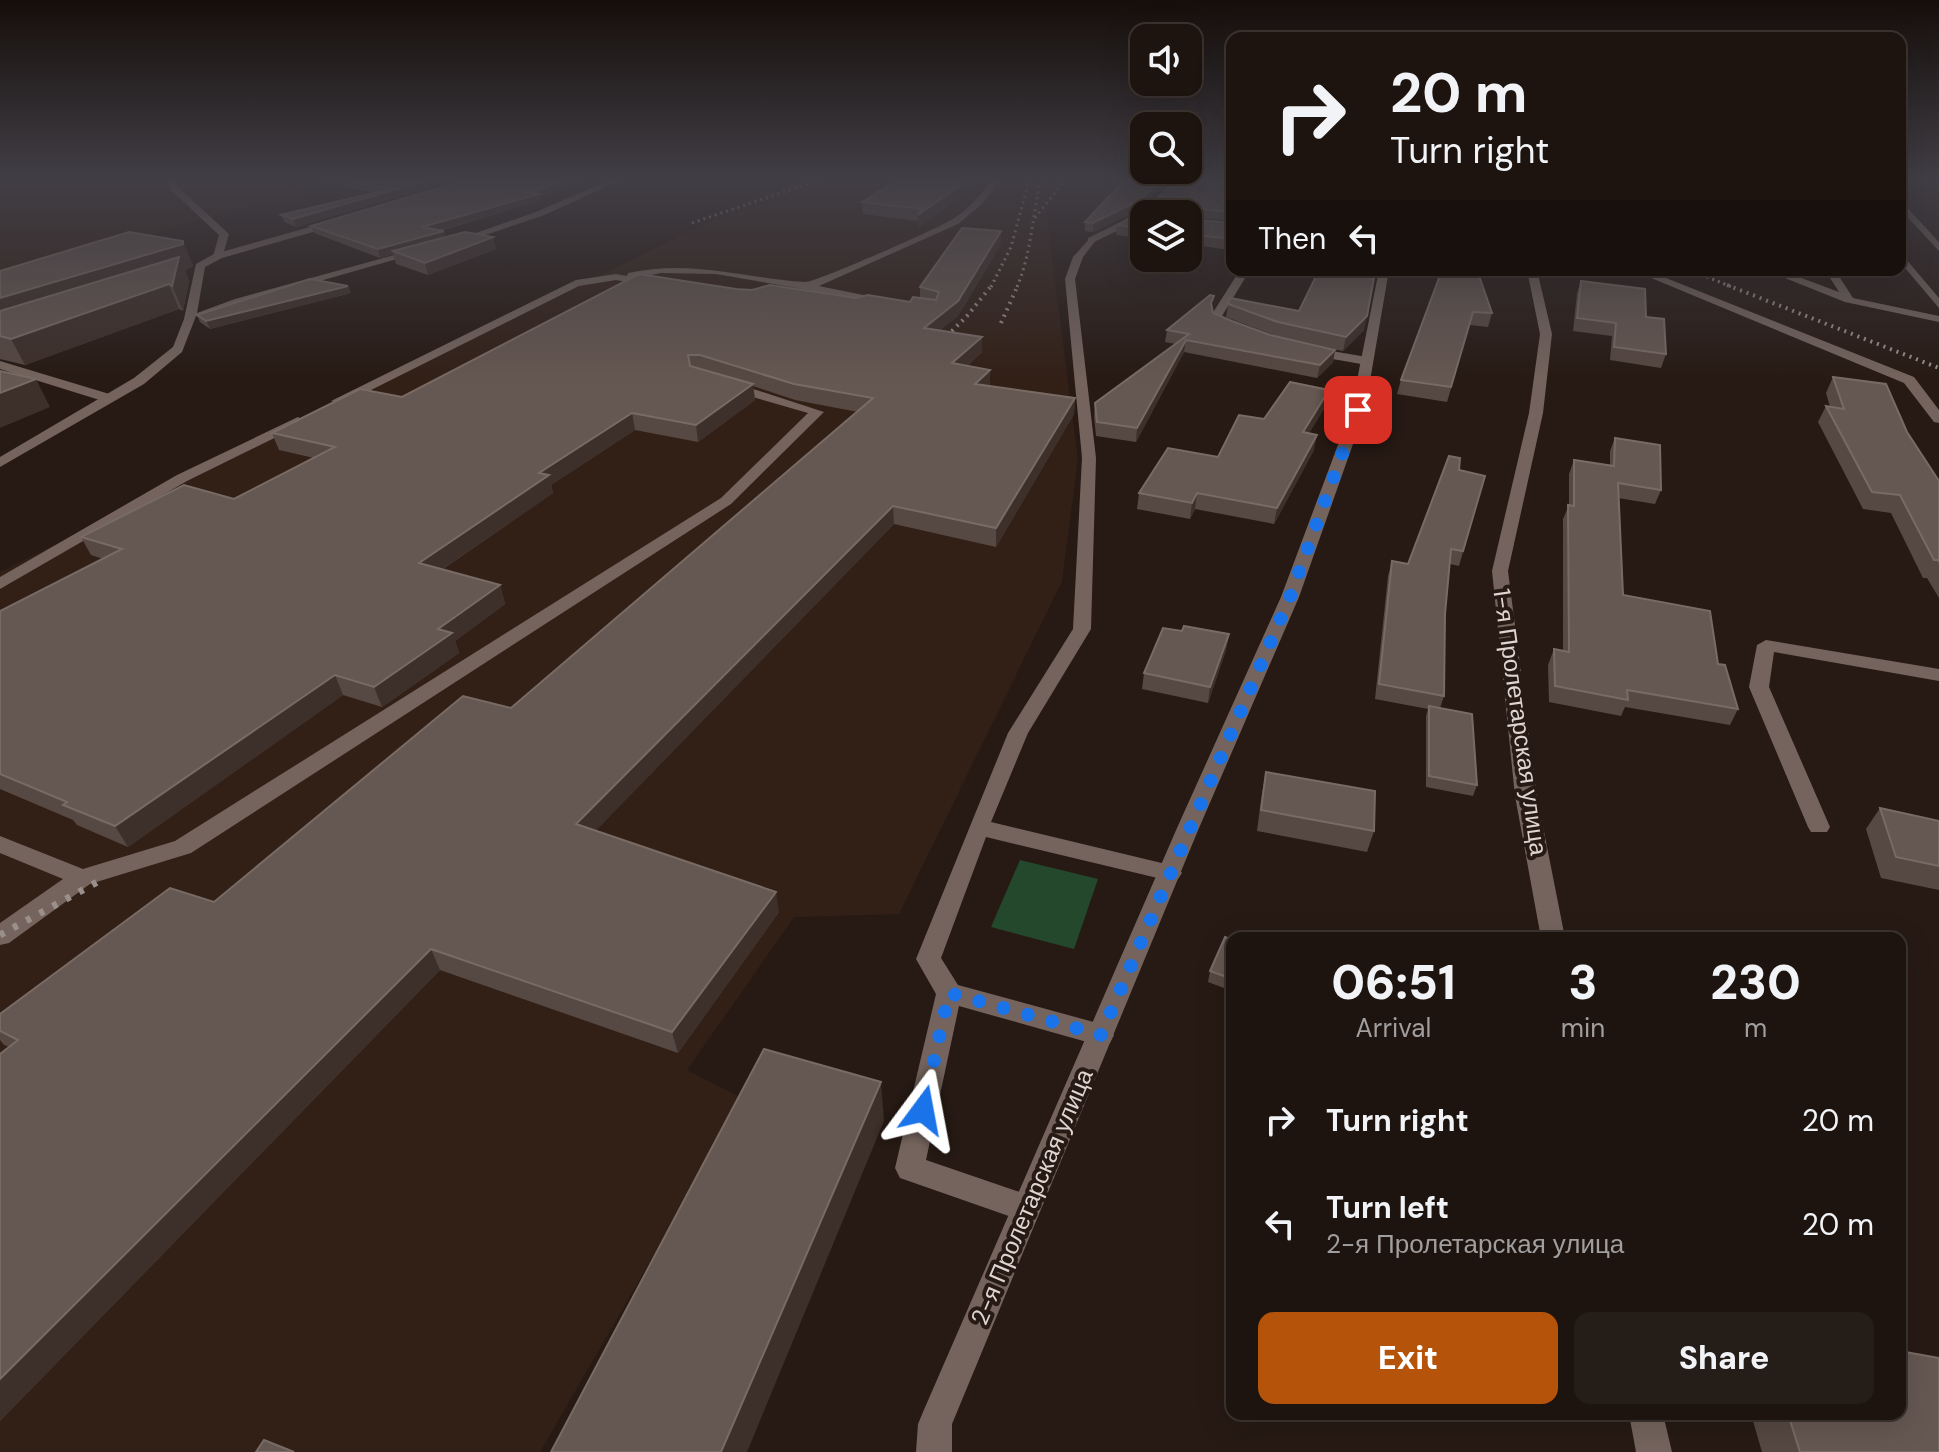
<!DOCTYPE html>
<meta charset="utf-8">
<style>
body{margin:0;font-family:"DM Sans",sans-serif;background:#251d18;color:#f1f3f6;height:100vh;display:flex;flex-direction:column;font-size:30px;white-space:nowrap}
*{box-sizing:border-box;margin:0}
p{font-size:26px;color:#a09e9e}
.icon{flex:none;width:44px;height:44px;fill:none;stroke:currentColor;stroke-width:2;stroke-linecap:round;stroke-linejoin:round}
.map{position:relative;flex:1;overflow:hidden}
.side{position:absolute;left:1226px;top:932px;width:680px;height:488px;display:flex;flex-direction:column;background:#1d140f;border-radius:16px;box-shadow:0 8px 32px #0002,0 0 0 2px #3b332f}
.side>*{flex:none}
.banner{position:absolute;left:1226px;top:32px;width:680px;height:244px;border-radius:16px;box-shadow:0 8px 32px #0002,0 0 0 2px #3b332f;background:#1d140f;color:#f1f3f6;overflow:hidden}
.buttons{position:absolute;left:1130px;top:24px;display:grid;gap:16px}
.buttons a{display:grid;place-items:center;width:72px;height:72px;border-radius:16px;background:#1d140f;box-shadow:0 8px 32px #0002,0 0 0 2px #3b332f;font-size:40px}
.pin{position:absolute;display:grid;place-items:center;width:68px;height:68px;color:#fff;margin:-34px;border-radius:16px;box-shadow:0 4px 12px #0006}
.me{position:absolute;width:88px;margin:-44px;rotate:13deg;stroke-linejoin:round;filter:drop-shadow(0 0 6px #0008)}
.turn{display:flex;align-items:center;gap:28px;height:168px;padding:0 32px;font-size:36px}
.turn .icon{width:104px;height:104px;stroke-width:2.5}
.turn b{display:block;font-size:56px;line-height:68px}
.then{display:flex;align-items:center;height:76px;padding:0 32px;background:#0003;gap:16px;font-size:30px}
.eta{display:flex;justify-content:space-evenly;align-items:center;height:136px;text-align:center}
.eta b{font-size:48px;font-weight:800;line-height:56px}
.cta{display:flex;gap:16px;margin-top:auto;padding:16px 32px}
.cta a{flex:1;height:92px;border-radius:16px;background:#b45309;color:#fff;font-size:32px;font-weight:800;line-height:92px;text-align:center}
.cta a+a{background:#251d18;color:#f1f3f6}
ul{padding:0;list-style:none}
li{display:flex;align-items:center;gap:24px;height:104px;padding:0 32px}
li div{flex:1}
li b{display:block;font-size:30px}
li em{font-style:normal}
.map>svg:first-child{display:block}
</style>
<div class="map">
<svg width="1939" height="1452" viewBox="0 0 1939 1452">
<rect width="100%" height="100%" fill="#271a14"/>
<g fill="#322017">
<path d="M0,177h273l35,18 -99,22 -209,64z"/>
<path d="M800,177h274l-28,35 32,247 -16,122 -163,333 -105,3 -107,153 57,29 -204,353h-540v-880z"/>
</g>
<path fill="#24482b" d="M1020,860l78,19 -24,70 -83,-22z"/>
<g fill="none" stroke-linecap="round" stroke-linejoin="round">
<g fill="#74645d" fill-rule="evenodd">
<path d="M166,177h8l3,9 52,48 -7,24 -9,-2 6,-21 -49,-46z"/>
<path d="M994,177h9l-21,27 -24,20 -139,62 69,14v4l-172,-30 -55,-1 -25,5 21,4 1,2 -5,3 -37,-7 -37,6 -236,118 -12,-3 245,-121 40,-6 11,2 1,-3c64,-14 115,5 177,9 9,1 132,-53 146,-62 18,-10 31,-27 43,-43z"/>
<path d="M1091,237l5,3 -13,17 -8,22 21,179 -5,171 -63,104 -37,89 179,43 8,2 4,6 -4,6 -8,2 -184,-44 -45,121 17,27 143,39 9,3 4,8 -4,8 -9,3 -142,-40 -33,154 111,38 4,10 -4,10 -11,4 -126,-44 -5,-10 41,-174 -20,-35 92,-226 65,-104 9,-171 -17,-179 8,-22z"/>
<path d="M1308,347l59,10 6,4 -6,4 -63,-11v-6z"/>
<path d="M0,361l116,35 2,3 -12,3 -106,-33z"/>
<path d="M725,383h10l89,29 -93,92 -540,349 -101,31 -81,59 -9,2v-22l63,-44 -63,-26v-17l83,33 92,-28 546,-343 87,-85 -83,-24z"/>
<path d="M298,417l7,4 -2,3 -116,57 -187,108v-12l177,-102z"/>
<path d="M1766,640l173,29v12l-165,-29 -5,35 61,140 -3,5h-16l-3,-5 -59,-140 8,-42z"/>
</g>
<g fill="#74645d" fill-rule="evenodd">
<path d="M616,177h12l-86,39 -84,28 -8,-2 86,-30z"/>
<path d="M1177,177h9l-37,37h-5v4l-50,24h-6v-4l53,-26z"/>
<path d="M338,219l3,5 -119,34 -17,9 -8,46 38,-14 181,-50 9,2 -182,52 -38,14 -9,-1 -14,36 -38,32 -144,83v-10l134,-79 39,-31 11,-28 12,-55 18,-10z"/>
<path d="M1240,270h10l-28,46h-8l-2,-2z"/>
<path d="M1379,270h10l-24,140 -66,187 -100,231 -247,596v28h-36l2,-28 5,-12 254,-584 104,-231 70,-187z"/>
<path d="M1527,270h10l15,64 -9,79 -35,158 29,225 28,142h-24l-26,-142 -23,-225 37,-158 11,-79z"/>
<path d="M1632,270h14l268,107 25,33v13l-5,-1 -30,-39z"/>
<path d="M1765,270h15l59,22 -14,-22h10l18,28 86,18v6l-94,-20z"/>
<path d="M1629,1414h34l9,38h-36z"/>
</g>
<g fill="#74645d" fill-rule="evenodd">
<path d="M1900,200l39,42v9l-39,-42z"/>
<path d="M1900,252l39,46v10l-39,-46z"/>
</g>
<g stroke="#9a8f8b" stroke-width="3" stroke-dasharray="2 4" stroke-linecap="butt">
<path d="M1035,218l32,-41"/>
<path d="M692,223l136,-46"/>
<path d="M1690,270l42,17"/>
<path d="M991,287l20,-40 19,-70"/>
<path d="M1017,287c14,-32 16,-74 24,-110"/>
</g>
<g stroke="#9a8f8b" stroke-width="4" stroke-dasharray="2 5" stroke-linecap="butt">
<path d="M1727,285l212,83"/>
<path d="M1001,323l17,-38"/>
<path d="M937,346l30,-30 25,-31"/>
</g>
<path stroke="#9a8f8b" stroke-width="7" stroke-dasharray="5 10" stroke-linecap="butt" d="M0,935l101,-55"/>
</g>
<g fill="#564842">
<path d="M299,177h167l-170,50 -12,-5 -3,-7 93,-22z"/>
<path d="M988,177l-70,51v-7l-55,-7 -1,-12z"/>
<path d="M1127,177h46l-34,33 -46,22 -8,-1v-9z"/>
<path d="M1232,177v44l-44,-4v-3h-44v24l-28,-3 1,-10 35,-18z"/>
<path d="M584,179l1,3 -45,16v3l-100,30h4l1,6h48l3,12 -68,26 -32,-11 -3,-10 -13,4 -66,-25 -3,-7z"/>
<path d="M1188,219l44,4v24l-2,3 -42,-6z"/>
<path d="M1001,244l-43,72 -18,14 42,22 -15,14 23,19 -1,1 86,12 -1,16 -78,133 -102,-23 -298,306 183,82 -101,141 -238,-83 -440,451v-367l9,-7 -5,-2 -4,-5v-26l214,-112 297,-194 347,-296 -63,-12 -42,-14 2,14 -57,42 -63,-12 -84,55 2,8 -110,76 57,16 5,19 -50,37 4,12 -77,54 -39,-12 -215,152 -51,-22 -4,-5 -73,-31v-178l103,-52 -12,-4 -10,-18 153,-38 80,-41 -35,-8 -7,-17 130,-36 334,-108 174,13 10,-4v-11z"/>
<path d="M193,265l-1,2 -7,3 4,11 -6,30 -4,-2 -154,56 -25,-6v-88z"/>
<path d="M1442,270l50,43 -4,14 -18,-2 -23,77 -50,-8 4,-14z"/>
<path d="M1581,281l65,36 20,37 -5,14 -51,-8 2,-24 -39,-5 4,-38z"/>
<path d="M351,293l-141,36 -10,-7 -3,-7z"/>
<path d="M1229,300l135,30 -21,21 -67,-15 -50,-19z"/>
<path d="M1212,308l1,5 19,8 38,14 65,15 -2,12 -16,16 -133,-26 -48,90 -40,-6 -2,-19 1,-14 81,-59 -11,-2 2,-12z"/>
<path d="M1833,377l74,55 32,49v117l-12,-20h-4l-32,-65 -28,-4 -45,-87 8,-16 4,1 -4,-14z"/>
<path d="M1327,404l-18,29 5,17 -40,74 -79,-15 -5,10 -53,-10 2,-16 79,-36 46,-38z"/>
<path d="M1615,438l46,52 -6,14 -37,-6 5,97 95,69 20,45 -8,16 -105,-18 -4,9 -72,-14 -1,-37 6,-16 9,2v-132l6,-14v-31l5,-14 36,6v-15z"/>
<path d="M1459,470l26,6 -26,90 -9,-2 -5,50 -1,82 -4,12 37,77 -4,11 -47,-9v-71l2,-7 -53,-10 13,-123 4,-15 16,3z"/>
<path d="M1182,631l47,3 -3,16 -18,53 -66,-14 2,-16z"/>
<path d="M1266,772l108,59 -7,21 -110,-21 5,-38z"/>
<path d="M1880,808l59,13v69l-58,-12 -15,-49z"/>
<path d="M1232,940v51l-24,-9 2,-11z"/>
<path d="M1751,1414h149l39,38h-177z"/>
</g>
<g fill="#3d2f29">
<path d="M439,177h27l-170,50 -3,-8z"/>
<path d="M576,177h13l-5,2 1,3 -45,16v3l-116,34 -2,-8z"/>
<path d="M972,177h16l-70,51v-13z"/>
<path d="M1164,177h9l-34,33 -46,22v-9z"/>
<path d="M444,231l2,8 -53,12v3l-13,4 -2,-9z"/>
<path d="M1001,231v13l-43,72 -33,27 -1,-15z"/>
<path d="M493,237l3,12 -68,26 -3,-12z"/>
<path d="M183,241l10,24 -1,2 -7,3 4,11 -6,30 -11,-25 4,-13 -176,54v-29z"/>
<path d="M169,284l10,25 -154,56 -14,-26z"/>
<path d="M348,286l3,7 -141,36 -4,-8z"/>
<path d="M1367,316l-3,14 -21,21 3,-14z"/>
<path d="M982,337v15l-30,27v-16z"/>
<path d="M1186,340l-2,12 -48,90 1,-14z"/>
<path d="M1335,350l-2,12 -16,16 3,-13z"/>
<path d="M990,370v15l-15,15v-16z"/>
<path d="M36,379l14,28 -50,21v-35z"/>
<path d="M753,384l2,16 -57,42 -2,-17z"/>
<path d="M1329,390l-2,14 -27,43 3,-15z"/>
<path d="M1075,398l-1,16 -78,133v-19z"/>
<path d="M632,413l3,17 -84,55 2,8 -128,88 -6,-18 120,-90z"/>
<path d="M1317,435l-3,15 -40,74 3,-16z"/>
<path d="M1197,493l-2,16 -5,10 2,-16z"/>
<path d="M893,506l1,18 -312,321 -6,-21z"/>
<path d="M500,585l5,19 -50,37 4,12 -77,54 -8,-20 64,-58z"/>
<path d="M1229,634l-3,16 -18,53 2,-16z"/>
<path d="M335,675l8,20 -215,152 -13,-21z"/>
<path d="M776,892l3,20 -101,141 -6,-21z"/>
<path d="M431,949l9,21 -440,451v-42z"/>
<path d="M881,1082l3,39 -137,331h-26z"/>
</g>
<g fill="#655751" stroke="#786b65" stroke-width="2">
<path d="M332,177h107l-146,42 -12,-4 109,-26z"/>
<path d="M475,177h101l-45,15 8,2 -117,33 22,4 -66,18 -67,-23z"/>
<path d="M902,177h70l-54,38 4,-6 -60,-7z"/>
<path d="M1127,177h37l-24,23 -47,23 -8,-1z"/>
<path d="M1182,177h50v35l-43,-4 -3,3v3h-42v15l-27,-4 35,-18z"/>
<path d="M1188,219l44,4v16l-44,-5z"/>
<path d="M962,228l39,3 -43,70 -34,27 58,9 -30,26 38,7 -15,14 100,14 -79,130 -103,-22 -317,318 200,68 -104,140 -241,-83 -431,430v-325l18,-14 -18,-9v-17l170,-126 44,14 249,-206 48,12 362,-310 -79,-14 -94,-29h-12l2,11 63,18 -57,41 -64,-12 -93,60 10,2 -130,88 81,22 -62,44 14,4 -78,54 -39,-12 -220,151 -52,-21 4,-3 -67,-28v-163l122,-62 -41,-12 103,-52 50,14 101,-52 -63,-14 88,-44 42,8 237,-123 97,15 16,1 18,-5 86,13 12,-3 42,7 3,-5 23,3 3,-8 -19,-5z"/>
<path d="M129,232l54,9v3l-183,54v-27z"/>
<path d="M465,232l28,5 -68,26 -32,-12z"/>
<path d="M179,257l-7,29 -3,-2 -158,55 -11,-3v-25z"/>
<path d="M1442,270h35l15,43 -19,-1 -22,75 -50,-7z"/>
<path d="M1318,272l56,6 -7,38 -21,21 -68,-15 -50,-18 2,-6 69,13z"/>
<path d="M310,279l38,7 -142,35 -9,-6z"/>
<path d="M1581,281l64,8 1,28 18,2 2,35 -52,-7 2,-24 -39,-5z"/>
<path d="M1210,295l4,1 -3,7 2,10 19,8 38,14 65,15 -15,15 -134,-25 -49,88 -40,-6 -2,-19 94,-69 -22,-4z"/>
<path d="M0,371l36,8 -36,14z"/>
<path d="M1833,377l53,7 21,48 32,49v81l-1,-2h-4l-34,-65 -28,-3 -46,-86 18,3z"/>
<path d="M1290,382l39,8 -26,42 14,3 -40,73 -80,-15 -5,10 -53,-10 29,-45 50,9 21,-42 25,4z"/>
<path d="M1615,438l45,7 1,45 -43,-7 5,112 87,16 8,53 7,1 13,44 -111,-19 1,10 -73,-14 -1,-37 15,3 -1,-147 6,1v-46l40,6z"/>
<path d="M1449,456l11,2 -1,12 26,6 -22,75 -12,-2 -6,65 -1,82 -65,-12 13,-123 16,3z"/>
<path d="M1184,626l45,8 -19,53 -66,-14 19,-45 19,3z"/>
<path d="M1429,706l43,8 5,71 -48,-9z"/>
<path d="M1266,772l109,19 -1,40 -113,-21z"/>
<path d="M1880,808l59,13v45l-43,-9z"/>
<path d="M1225,937l7,3v39l-22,-8z"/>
<path d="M764,1049l117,33 -160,370h-170z"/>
<path d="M1900,1087l5,12 -5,-1z"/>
<path d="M1900,1351l39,7v94h-139l-12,-38h112z"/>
<path d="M264,1440l30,12h-38z"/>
</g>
<linearGradient id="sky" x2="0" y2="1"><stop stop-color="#150e0b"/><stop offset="0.47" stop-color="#413e45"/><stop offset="1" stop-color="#413e45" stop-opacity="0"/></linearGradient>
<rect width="1939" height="380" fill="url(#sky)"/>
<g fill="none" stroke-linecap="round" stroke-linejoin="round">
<path stroke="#1a73e8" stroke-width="14" stroke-dasharray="0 25.2" d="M923,1110l26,-117 152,42 189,-438 68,-187"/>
</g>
<g text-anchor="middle" stroke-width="8" stroke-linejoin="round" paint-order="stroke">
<g font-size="24" fill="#ded5d1" stroke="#271a14">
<text transform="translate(1520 722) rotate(82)" y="8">1-я Пролетарская улица</text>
<text transform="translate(1032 1197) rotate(-67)" y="8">2-я Пролетарская улица</text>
</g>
</g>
</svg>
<div class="buttons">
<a><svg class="icon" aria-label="sound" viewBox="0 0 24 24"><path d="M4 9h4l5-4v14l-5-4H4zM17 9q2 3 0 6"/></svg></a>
<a><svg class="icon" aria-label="search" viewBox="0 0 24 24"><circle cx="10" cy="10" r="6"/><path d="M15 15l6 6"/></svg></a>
<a><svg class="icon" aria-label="layers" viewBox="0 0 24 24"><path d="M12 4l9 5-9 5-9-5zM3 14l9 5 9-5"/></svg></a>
</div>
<div class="pin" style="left:1358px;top:410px;background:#d93025"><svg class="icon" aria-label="arrive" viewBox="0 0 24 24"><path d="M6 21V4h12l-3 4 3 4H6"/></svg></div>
<svg class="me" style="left:923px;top:1110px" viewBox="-20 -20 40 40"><path d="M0-17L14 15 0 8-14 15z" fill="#1a73e8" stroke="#fff" stroke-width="4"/></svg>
<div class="banner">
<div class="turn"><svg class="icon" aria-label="right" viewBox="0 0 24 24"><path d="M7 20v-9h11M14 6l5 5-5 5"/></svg><div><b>20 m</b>Turn right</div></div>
<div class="then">Then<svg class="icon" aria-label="left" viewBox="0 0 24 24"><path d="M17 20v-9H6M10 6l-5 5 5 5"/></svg></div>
</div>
<section class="side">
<div class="eta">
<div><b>06:51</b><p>Arrival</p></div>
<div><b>3</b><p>min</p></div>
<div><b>230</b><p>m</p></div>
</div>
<ul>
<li><svg class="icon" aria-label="right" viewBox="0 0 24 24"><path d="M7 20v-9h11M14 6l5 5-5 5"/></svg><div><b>Turn right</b></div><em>20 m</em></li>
<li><svg class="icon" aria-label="left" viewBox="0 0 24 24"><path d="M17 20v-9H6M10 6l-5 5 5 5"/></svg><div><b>Turn left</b><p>2-я Пролетарская улица</p></div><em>20 m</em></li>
</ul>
<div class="cta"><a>Exit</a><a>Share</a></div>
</section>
</div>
